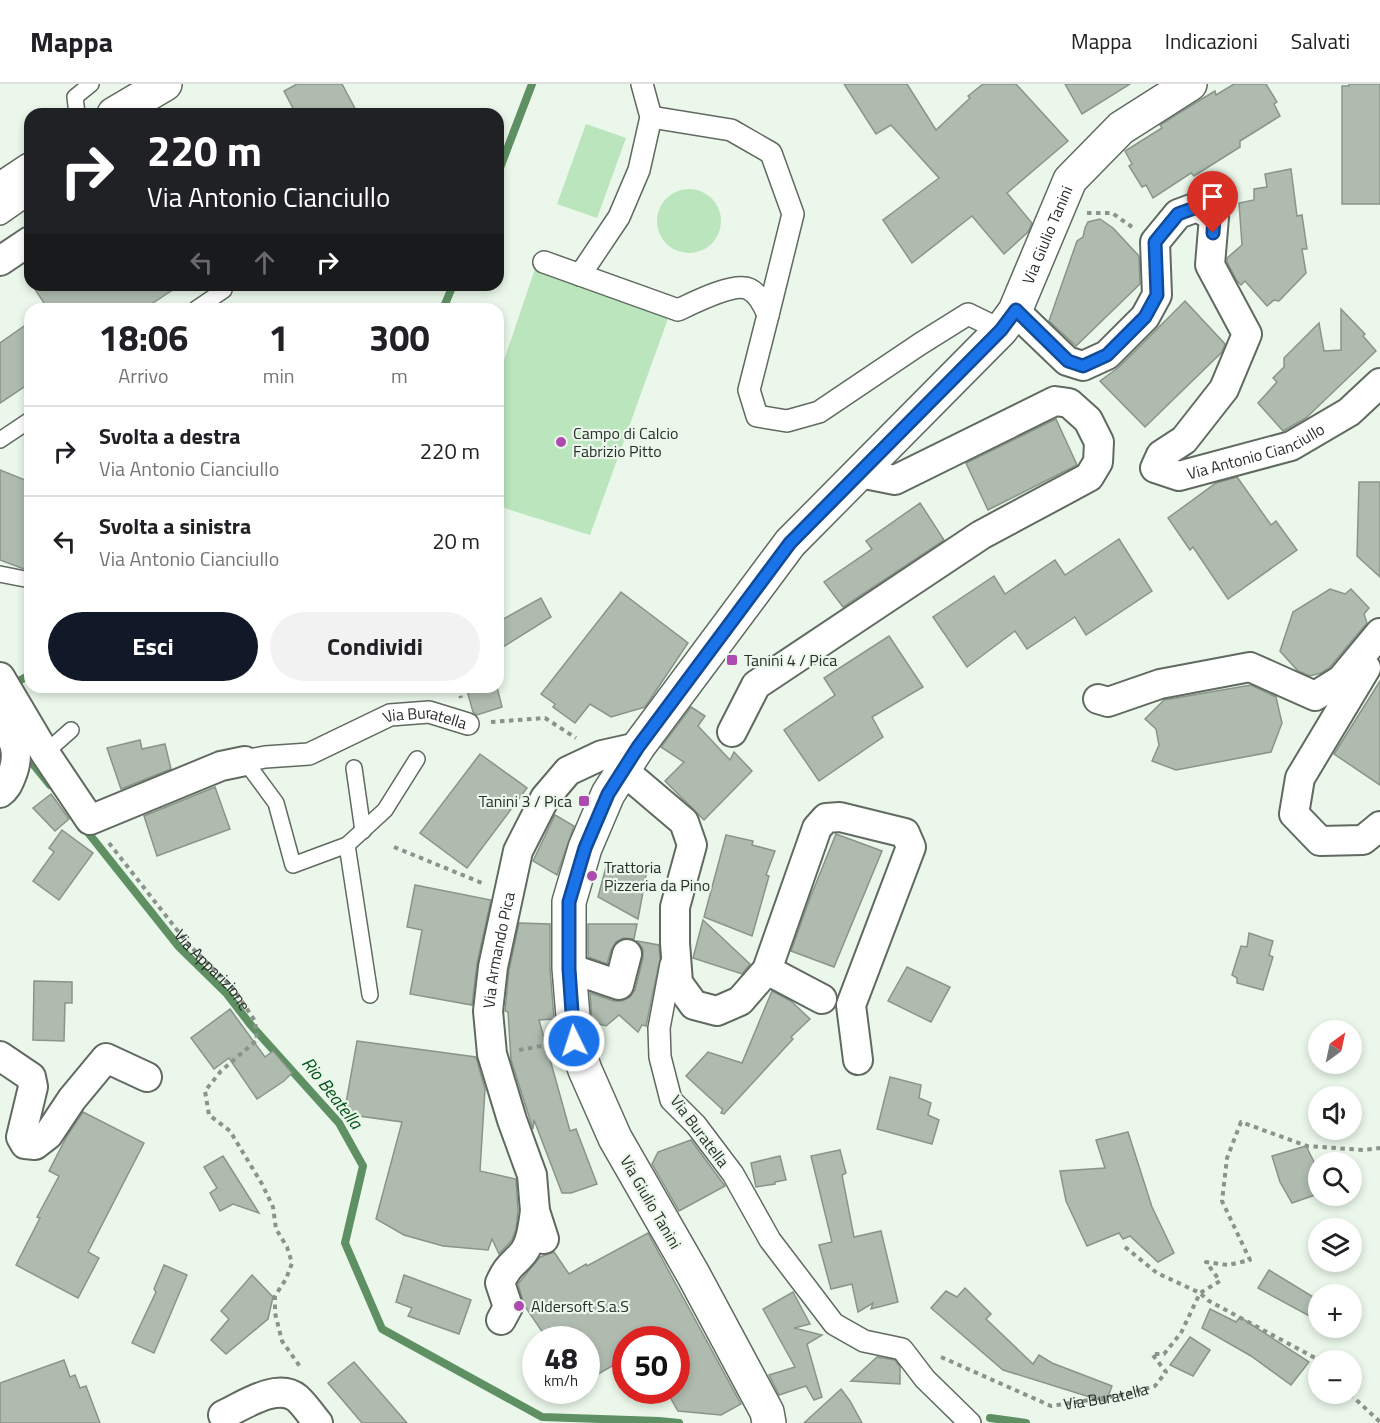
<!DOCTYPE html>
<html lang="it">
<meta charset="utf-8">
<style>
body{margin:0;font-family:"Titillium Web",sans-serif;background:#f2f2f2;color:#202124;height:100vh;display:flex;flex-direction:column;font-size:22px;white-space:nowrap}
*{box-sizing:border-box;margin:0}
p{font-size:20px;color:#757577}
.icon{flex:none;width:33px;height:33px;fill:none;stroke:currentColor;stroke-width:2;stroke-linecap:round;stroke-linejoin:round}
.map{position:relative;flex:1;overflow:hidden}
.panel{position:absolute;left:24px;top:219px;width:480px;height:390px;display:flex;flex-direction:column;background:#fff;border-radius:18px;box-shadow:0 3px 9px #0003}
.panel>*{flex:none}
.guide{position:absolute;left:24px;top:24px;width:480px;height:183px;border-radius:18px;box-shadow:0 3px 9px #0003;background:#202124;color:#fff;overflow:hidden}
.needle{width:39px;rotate:33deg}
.tools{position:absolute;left:1308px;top:936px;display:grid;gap:12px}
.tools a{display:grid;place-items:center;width:54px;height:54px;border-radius:50%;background:#fff;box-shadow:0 3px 9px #0003;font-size:30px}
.speed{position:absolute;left:522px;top:1242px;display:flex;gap:12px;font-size:30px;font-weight:700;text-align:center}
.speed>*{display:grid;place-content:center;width:78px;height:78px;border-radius:50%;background:#fff;box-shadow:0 3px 9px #0003;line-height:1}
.speed small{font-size:15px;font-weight:400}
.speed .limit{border:9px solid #d22;background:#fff;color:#111}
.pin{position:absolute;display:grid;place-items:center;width:51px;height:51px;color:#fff;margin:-62px -26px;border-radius:50% 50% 50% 0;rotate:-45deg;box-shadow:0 0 6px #0007}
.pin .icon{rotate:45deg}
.me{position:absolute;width:66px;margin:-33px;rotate:356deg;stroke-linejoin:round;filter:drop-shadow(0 0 4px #0008)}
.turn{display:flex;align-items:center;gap:21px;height:126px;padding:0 24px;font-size:27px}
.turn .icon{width:78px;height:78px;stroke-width:2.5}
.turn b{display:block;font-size:42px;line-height:51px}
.lanes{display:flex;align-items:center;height:57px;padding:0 24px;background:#0003;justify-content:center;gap:30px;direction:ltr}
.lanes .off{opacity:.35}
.eta{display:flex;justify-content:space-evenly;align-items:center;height:102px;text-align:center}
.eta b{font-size:36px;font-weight:700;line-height:42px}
.action{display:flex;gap:12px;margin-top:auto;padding:12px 24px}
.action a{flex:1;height:69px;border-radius:36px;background:#111827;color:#fff;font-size:24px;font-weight:700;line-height:69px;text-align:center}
.action a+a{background:#f2f2f2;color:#202124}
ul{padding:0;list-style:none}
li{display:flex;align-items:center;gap:18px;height:90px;padding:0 24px;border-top:2px solid #e0e0e0}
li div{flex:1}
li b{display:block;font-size:22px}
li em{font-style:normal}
header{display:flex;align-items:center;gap:36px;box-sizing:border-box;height:84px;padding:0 30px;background:#fff;border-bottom:2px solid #e0e0e0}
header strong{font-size:28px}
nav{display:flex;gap:33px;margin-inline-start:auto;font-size:21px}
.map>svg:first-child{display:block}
</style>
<header>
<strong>Mappa</strong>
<nav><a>Mappa</a><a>Indicazioni</a><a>Salvati</a></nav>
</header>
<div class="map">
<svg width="1380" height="1339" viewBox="0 0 1380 1339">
<rect width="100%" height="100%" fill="#eaf7ea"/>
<g fill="#bae5bd">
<path d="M586,40l40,14 -29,80 -40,-14z"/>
<circle cx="689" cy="137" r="32"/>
<path d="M536,182l134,47 -80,222 -92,-29v-128z"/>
</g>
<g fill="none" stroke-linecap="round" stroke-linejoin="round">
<g stroke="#5e9063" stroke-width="8">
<path d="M498,89l34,-89"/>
<path d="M443,225l10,-24"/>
<path d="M9,602l21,-11"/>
<path d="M111,603l12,2 6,-2"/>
<path d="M24,669l26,32"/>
<path d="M82,741l97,122 48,47 23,30 89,99 24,43 -18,77 37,86 160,88 117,4 20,2"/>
<path d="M990,1334l36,5"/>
</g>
</g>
<g fill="#afbbaf" stroke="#8a958a" stroke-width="1.5">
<path d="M297,0h45l16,30h-62l-12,-23z"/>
<path d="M844,0h63l29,46 34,-32 -2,-2 15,-12h33l52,57 -61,52 25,30 -4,9 -24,22 -32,-38 -60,47 -29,-43 56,-42 -48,-53 -15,9z"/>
<path d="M1065,0h65l-48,30z"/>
<path d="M1234,0h32l11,18 -3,2 6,12 -40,25v6l-46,29 -3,-3 -38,25 -7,-13 -4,2 -13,-21 3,-2 -7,-13 37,-23 -2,-3 27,-17 28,-17 1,4z"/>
<path d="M1349,0h31v120h-38v-118h7z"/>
<path d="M1291,85l6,47 5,-1 5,34h-5l4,24 -27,28 -5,-1 -7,6 -22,-25 -4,4 -4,-4 -10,-19v-4l15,-13 -3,-42 15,-3v-11l13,-2 -2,-13z"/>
<path d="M1100,135l13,9 26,28 1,28 -64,62 -27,-25 28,-80 6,-4 2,-9 3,-6z"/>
<path d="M32,201h148l-36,24h-96z"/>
<path d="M1185,217l40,43 -3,8 -77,75 -45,-46 19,-14z"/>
<path d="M1341,225l24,25 -2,2 13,15 -70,67 -23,13 -25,-28 19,-21 -4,-4 11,-11v-9l35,-35 5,28 17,-1z"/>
<path d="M30,238v61l-30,20v-60z"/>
<path d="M1056,335l21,46 -89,45 -22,-47z"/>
<path d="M0,386l30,12v72l-6,15 -24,-9z"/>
<path d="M1237,393l34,48 5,-4 21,29 -69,49 -35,-52 -3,3 -22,-32 48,-35z"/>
<path d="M1359,398h21v95l-23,-21z"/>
<path d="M920,419l24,37 -101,67 -19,-25 48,-33 -6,-8z"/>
<path d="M1119,455l33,52 -66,44 -11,-18 -48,32 -12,-18 -48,36 -34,-50 61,-41 11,18 50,-34 10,15z"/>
<path d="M1330,505l15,5 6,-5 18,19 -5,6 3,9 -37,44 -9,6 -11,3 -12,-5 -18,-20 13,-39z"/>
<path d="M621,508l67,51 -43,64 -34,10 -21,-13 -15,19 -22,-16 2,-3 -14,-10z"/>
<path d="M541,514l10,19 -53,33v-28z"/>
<path d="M889,552l34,51 -51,30 11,20 -64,44 -35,-51 51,-35 -11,-17z"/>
<path d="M1380,597v104l-46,-31z"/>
<path d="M1251,601l25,12 6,26 -11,29 -95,18 -24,-9 7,-16 -3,-16 -11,-10 19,-19z"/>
<path d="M466,603h31l5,20 -25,8 -4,-3z"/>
<path d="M691,623l14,9 -7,10 32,34 4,-8 18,19 -48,49 -39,-39 19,-19 -23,-15z"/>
<path d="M140,656l2,9 23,-5 6,25 -50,20 -14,-41z"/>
<path d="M480,670l47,34 -60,80 -47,-35z"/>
<path d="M215,703l15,42 -73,27 -13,-40z"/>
<path d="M51,710l18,25 -14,12 -22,-23z"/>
<path d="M555,731l19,11 -17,49 -24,-14z"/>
<path d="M62,746l31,23 -34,47 -26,-19 21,-29 -5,-4z"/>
<path d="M836,750l46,17 -48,116 -43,-16 19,-53z"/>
<path d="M726,751l27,6 -1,4 23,6 -9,24 3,1 -17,60 -48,-19z"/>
<path d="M607,779l40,7 -9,49 -40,-22z"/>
<path d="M415,801l76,15 -14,64 -5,41 -62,-11 12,-64 -15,-3z"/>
<path d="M703,836l47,44 -8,10 -49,-16z"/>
<path d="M519,839l31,1v44l4,51 -15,1 31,111 6,-2 21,55 -26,9h-9l-28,-73 -1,9 -22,-69 -3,-48 -3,-1 4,-41z"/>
<path d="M588,840h49l-3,15 -11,-1 -7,4 -5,8 -4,14 -19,-7z"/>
<path d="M1249,849l24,8 -4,14 4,2 -10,33 -26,-7v-5l-5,-3 9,-29 6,1z"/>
<path d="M637,857l22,4 1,14 -14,67 -4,-1 -4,7 -19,-17 -13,11 -14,-4 -2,-29 24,8h8l8,-4 5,-7 8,-32v-9z"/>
<path d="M907,883l43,20 -19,35 -43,-21z"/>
<path d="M34,897l38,1v21h-7l-1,38 -31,-1z"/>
<path d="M772,907l19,10 19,18 -19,18 2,2 -69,75 -3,-1 2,-5 -1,1 -36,-33 22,-24 34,11z"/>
<path d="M230,925l35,48 8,-6 19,22 -8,8 -27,18 -28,-41 -15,11 -23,-31z"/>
<path d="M357,957l119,16 9,32 -5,82 36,8 2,32 -2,18 -4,11 -13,14 -7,-15 -4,11 -45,-4 -39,-11 -28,-16 26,-97 -58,-8z"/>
<path d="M890,993l31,8 -2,13 12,5 -3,12 11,5 -7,24 -55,-15z"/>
<path d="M83,1028l61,31 -56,109 11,6 -21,40 -62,-33 24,-47 -3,-1 22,-41 -10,-5 18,-35z"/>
<path d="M1128,1048l24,75 22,46 -16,9 -28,-26 -7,3 -4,-6 -32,13 -21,-45 -6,-30 45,-3 -9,-28z"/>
<path d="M691,1056l34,46 -46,25 -27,-47 6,-12z"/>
<path d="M1306,1062l12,24v24l-26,9 -12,-21 -8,-26z"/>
<path d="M840,1066l6,23 -4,2 12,62 27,-6 17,71 -27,7 2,-6 -15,9 -6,-28 -21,5 -12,-44 13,-3 -21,-86z"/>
<path d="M223,1072l36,57 -26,-9 -13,7 -10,-18 7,-5 -13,-21z"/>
<path d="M780,1072l6,24 -11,2v2l-19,3 -5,-24z"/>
<path d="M648,1149l93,171 -20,11 -43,-4 -12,-21h10v-50h-50v18l-40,23v-41h-30l-13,-7 -19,-28 -6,-21 22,-27 14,-5 15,22 17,-10 1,2z"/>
<path d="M164,1181l23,10 -33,78 -22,-10 24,-51 -2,-3z"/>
<path d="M1269,1186l49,30v13l-3,6 -57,-31z"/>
<path d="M252,1191l21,22 -5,22 -42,35 -15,-14 18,-21 -8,-8z"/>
<path d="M404,1191l67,25 -12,34 -51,-18 4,-8 -16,-6z"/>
<path d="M965,1204l26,26 -5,5 47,45 6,-9 13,8 60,23 -6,16 -103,-32 -72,-62 15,-17 11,6z"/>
<path d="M793,1208l17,32 -16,4 28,7 -15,9 15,53 -8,3 -8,-14 -27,9 -10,-20 26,-8 -32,-58z"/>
<path d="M1210,1225l26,13 4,-5 69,45 -18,23 -40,-29 -49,-28z"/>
<path d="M1190,1253l20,13 -17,26 -23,-11z"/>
<path d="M877,1273l18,3 5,7v17l-49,-3z"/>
<path d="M64,1276l6,17 5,-2 5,13 6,-2 14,37h-100v-40z"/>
<path d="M354,1278l53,61h-45l-34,-40z"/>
<path d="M841,1305l9,12 12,22h-58z"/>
</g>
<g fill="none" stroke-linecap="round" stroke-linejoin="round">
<defs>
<g id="service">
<path d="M77,30l-2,-17 16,-13"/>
<path d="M196,225l28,-19"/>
<path d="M0,356l30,-20"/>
<path d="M0,490l30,6"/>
<path d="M45,669l26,-23"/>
<path d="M245,677l31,42 17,62 54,-20 23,150"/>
<path d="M354,684l9,63"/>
<path d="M347,761l38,-35 32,-51"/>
</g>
<g id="pedestrian">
<path d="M651,33l80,13 40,23 22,61 -25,101"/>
<path d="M0,130l30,-21"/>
<path d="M544,178l134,48c15,-7 56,-28 71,-21 10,5 15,16 19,26l-19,75 8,26 30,5 32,-9 101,-68 48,-30 33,16"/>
<path d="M580,191l39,-58 20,-47 12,-53 -9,-33"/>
<path id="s3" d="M245,677l20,-4 44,-3 81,-39 39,-3 39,12"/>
<path d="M671,880l-12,64 1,29 11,43 25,25 37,49 37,66 64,84 30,17 38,8 23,30 45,44"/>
</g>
<g id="minor">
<path d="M0,177l30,-20"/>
<path id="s4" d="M1015,227l52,50 16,5 24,-11 38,-38 12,-22 -2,-53 23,-28 19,-7 17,10 -4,48 37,69 -23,55 -40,51 -23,15 -6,13 24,8 112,-30 58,-34 31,-29"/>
<path d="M1366,584l-66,110 -6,36 26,27 43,-1 17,-14"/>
<path d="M0,593l45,76 45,67 131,-54 24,-5"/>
<path d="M1098,615l10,3 52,-18 90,-17 65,29 26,-16 39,-47"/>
<path d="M0,633c13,22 22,34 11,60 -3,7 -5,12 -11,16"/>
<path d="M732,648l24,-47 225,-150 108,-58 9,-15 1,-20 -11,-22 -19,-17 -14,-2 -160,79 -35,-7"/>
<path d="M624,687l60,51 8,23 -17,62v36l3,40 16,22 23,6 23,-10 27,-31 50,-142 9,-10 14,-1 65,16 6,14 -60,158 7,55"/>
<path d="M569,884l50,17 8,-31"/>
<path d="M767,886l55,29"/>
<path d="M0,972l31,21 2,10 -12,50 4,7 10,1 13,-10 24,-36 34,-41 41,19"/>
<path id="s5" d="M544,1155l-9,-28 -3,-36 -20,-55 -20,-66 -4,-43 5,-44 25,-116 27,-53 23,-27 34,-16 36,-8"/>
<path d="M501,1236l7,-13 -8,-24c8,-18 12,-17 23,-30 9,-11 10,-29 12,-42"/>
<path d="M223,1331c20,-9 54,-33 74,-17 8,7 14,17 21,25"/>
</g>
<g id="secondary">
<path d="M114,30l51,-30"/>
<path d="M0,106l30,-20"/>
<path id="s6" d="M769,1339l-2,-11 -74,-138 -78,-136 -30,-68 -10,-29 -6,-73v-66l16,-54 23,-54 30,-47 152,-204 211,-213 14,-19 55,-131 51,-52 69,-44"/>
</g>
</defs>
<use href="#service" stroke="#606a60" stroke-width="18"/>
<use href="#pedestrian" stroke="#606a60" stroke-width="24"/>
<use href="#minor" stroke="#606a60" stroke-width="32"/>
<use href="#secondary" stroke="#606a60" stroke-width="36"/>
<g stroke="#8b948b" stroke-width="4" stroke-dasharray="4.5 4.5" stroke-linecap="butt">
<path d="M1087,129h25l20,14"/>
<path d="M458,603l3,11"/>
<path d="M491,638l54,-4 31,20"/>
<path id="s1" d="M109,759l79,101 45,44 22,33 2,19 -36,31 -16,20 4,24 21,16 32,53 11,23 3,22 11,18 5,16 -6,16 -11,17v17l7,28 19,27"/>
<path d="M394,763l88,36"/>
<path d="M519,966l28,-5"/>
<path d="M1125,1163l32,26 43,20 9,8 110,59"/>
<path id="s2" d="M941,1273l110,49 71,-11 33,-9 11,-14 -14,-18h12l17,-21 19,-40 20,-12 -14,-19 22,3 22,-5 -28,-59 5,-43 14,-36 66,24 56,4 17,-2"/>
<path d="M1350,1310l30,28"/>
</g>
<use href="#service" stroke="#fff" stroke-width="15"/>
<use href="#pedestrian" stroke="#fff" stroke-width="21"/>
<use href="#minor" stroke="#fff" stroke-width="28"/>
<use href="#secondary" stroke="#fff" stroke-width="33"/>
</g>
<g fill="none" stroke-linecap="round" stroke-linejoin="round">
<defs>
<path id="route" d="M574,957l-5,-72v-67l16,-54 23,-54 30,-47 152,-204 211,-213 15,-20 52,51 15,5 24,-11 38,-38 12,-22 -2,-53 23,-28 19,-7 17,10 -1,16"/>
</defs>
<use href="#route" stroke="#114b97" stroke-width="15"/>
<use href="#route" stroke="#1a73e8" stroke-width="10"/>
</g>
<g fill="#ad4ab0" stroke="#eaf7ea" stroke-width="2">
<circle cx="561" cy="358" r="6"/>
<rect x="726" y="570" width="12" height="12" rx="3"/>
<rect x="578" y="711" width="12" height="12" rx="3"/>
<circle cx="592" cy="792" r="6"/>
<circle cx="519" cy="1222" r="6"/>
</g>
<g text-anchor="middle" stroke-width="4.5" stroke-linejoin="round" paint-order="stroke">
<g font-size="16" fill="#2a2f2a" stroke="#eaf7ea">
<text dy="6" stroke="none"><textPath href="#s6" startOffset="1400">Via Giulio Tanini</textPath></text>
<text dy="6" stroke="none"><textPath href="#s4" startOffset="722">Via Antonio Cianciullo</textPath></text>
<text dy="6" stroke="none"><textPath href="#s3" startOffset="190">Via Buratella</textPath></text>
<text dy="6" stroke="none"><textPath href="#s5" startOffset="298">Via Armando Pica</textPath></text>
<text dy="6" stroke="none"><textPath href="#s1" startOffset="164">Via Apparizione</textPath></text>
<text transform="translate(700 1047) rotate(53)" y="6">Via Buratella</text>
<text transform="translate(651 1118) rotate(60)" y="6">Via Giulio Tanini</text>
<text dy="6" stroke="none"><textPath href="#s2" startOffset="176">Via Buratella</textPath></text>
</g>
<g font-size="16" fill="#2a2f2a" stroke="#eaf7ea" text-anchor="start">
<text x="573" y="355">Campo di Calcio<tspan x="573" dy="18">Fabrizio Pitto</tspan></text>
<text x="744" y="582">Tanini 4 / Pica</text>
<text x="572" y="723" text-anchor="end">Tanini 3 / Pica</text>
<text x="604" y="789">Trattoria<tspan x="604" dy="18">Pizzeria da Pino</tspan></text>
<text x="531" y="1228">Aldersoft S.a.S</text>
</g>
<g font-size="18" font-style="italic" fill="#005116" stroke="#eaf7ea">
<text transform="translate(332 1009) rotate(52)" y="6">Rio Beatella</text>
</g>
</g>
</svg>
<div class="tools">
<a><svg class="needle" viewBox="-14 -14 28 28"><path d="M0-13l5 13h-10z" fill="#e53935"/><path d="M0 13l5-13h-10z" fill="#757577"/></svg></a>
<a><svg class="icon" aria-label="sound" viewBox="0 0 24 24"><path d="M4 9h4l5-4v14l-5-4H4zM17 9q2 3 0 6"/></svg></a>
<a><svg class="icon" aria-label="search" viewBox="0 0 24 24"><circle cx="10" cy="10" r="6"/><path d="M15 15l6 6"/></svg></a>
<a><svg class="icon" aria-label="layers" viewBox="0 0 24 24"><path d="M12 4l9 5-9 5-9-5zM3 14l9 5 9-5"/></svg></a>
<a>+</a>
<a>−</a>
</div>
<div class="speed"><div>48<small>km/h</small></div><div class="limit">50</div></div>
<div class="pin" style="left:1213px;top:149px;background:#d93025"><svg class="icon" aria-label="arrive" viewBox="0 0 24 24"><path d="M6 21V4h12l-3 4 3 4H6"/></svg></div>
<svg class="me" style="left:574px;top:957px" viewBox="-20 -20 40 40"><circle r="17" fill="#1a73e8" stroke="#fff" stroke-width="3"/><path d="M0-11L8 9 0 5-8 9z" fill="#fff"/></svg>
<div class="guide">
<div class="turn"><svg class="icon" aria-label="right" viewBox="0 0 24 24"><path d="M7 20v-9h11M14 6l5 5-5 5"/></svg><div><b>220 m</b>Via Antonio Cianciullo</div></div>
<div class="lanes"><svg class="icon off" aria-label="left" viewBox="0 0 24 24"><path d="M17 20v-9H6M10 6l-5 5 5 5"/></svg><svg class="icon off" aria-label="ahead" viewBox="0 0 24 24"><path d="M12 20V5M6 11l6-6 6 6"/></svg><svg class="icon" aria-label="right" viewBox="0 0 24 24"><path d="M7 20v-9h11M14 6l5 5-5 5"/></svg></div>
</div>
<section class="panel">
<div class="eta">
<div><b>18:06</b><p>Arrivo</p></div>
<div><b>1</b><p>min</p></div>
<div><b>300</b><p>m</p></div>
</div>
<ul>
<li><svg class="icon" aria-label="right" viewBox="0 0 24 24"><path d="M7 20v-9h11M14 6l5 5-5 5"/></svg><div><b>Svolta a destra</b><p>Via Antonio Cianciullo</p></div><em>220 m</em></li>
<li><svg class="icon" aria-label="left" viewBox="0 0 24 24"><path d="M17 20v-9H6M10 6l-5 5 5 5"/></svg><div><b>Svolta a sinistra</b><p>Via Antonio Cianciullo</p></div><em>20 m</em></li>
</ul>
<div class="action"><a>Esci</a><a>Condividi</a></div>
</section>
</div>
